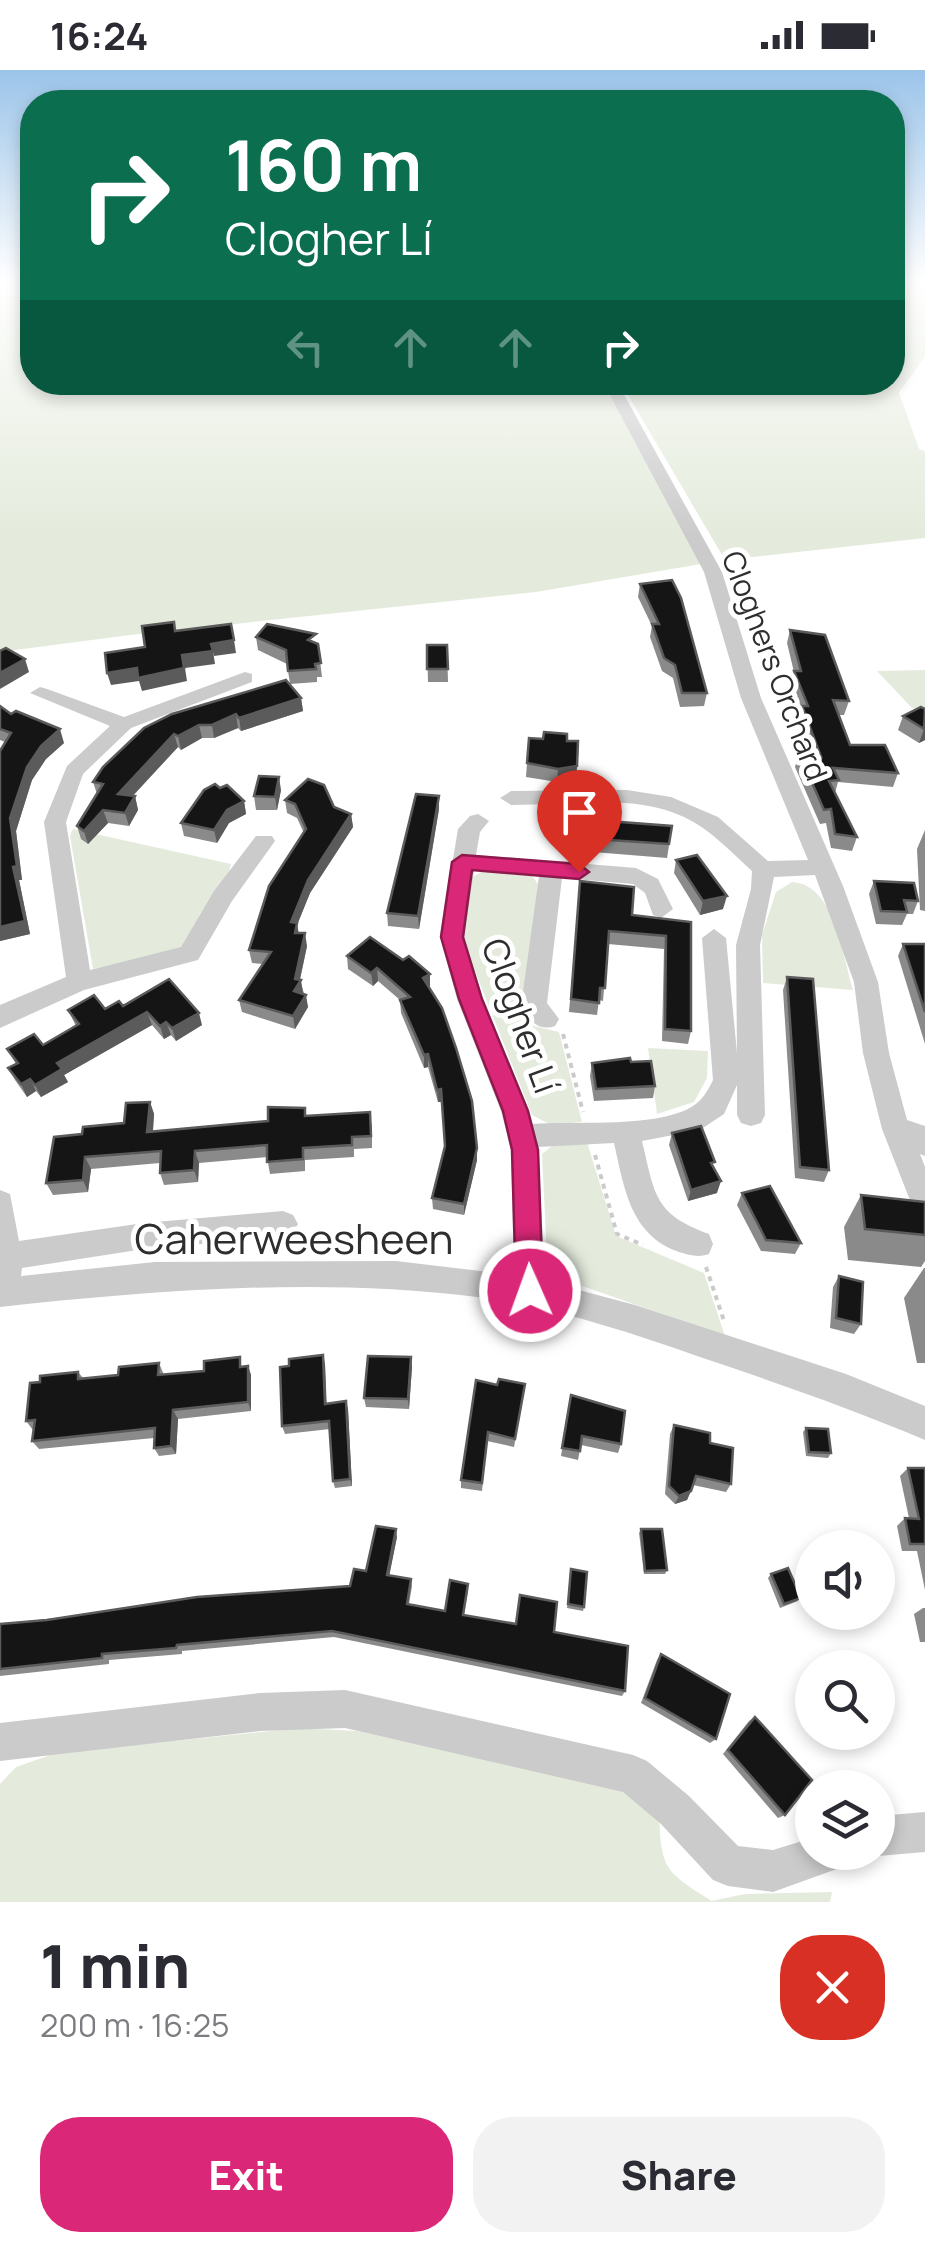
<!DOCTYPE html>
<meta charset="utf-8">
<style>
body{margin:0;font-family:Manrope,sans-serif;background:#f2f2f3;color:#2b2b33;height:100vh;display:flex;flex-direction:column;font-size:38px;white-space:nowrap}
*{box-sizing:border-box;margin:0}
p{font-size:32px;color:#7c7c81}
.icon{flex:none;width:55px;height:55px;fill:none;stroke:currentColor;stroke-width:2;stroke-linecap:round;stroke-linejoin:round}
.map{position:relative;height:1832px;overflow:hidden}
.drawer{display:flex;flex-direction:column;background:#fff;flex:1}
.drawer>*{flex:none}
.banner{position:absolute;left:20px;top:20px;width:885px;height:305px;border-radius:40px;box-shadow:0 5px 15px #0003;background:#0b6e4f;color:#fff;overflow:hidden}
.fabs{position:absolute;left:795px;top:1460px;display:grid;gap:20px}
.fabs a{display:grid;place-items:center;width:100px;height:100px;border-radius:50%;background:#fff;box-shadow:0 5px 15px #0003;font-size:50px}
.pin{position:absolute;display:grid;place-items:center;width:85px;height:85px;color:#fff;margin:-102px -42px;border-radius:50% 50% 50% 0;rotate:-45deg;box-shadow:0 0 10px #0007}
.pin .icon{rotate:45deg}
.me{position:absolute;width:110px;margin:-55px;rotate:358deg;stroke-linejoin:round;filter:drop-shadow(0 0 8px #0008)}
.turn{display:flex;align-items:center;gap:35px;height:210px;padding:0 40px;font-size:45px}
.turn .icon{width:130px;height:130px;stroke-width:2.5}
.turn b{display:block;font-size:70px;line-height:85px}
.lanes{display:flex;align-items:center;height:95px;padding:0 40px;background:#0003;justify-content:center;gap:50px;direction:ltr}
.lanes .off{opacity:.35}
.round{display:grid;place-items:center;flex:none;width:105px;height:105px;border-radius:40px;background:#f2f2f3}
.summary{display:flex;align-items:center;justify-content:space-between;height:170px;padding:0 40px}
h1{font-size:60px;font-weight:800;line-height:75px}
.action{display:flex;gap:20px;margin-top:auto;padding:20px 40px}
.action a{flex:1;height:115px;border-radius:40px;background:#db2777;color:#fff;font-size:40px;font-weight:800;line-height:115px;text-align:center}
.action a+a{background:#f2f2f3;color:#2b2b33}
.status{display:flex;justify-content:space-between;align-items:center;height:70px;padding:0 50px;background:#fff;direction:ltr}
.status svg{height:28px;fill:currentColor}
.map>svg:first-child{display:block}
</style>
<div class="status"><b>16:24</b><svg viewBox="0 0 49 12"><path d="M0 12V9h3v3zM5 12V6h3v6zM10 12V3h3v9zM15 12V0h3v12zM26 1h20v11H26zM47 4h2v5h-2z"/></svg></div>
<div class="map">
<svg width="925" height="1832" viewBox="0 0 925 1832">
<rect width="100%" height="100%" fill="#fff"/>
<g fill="#e4ebdc">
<path d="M893,211h32v75l-26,37 20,56 6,2v87l-200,22 -104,-177 271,-1z"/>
<path d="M32,224v88l572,1 97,181 -165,28 -406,43 -130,17v-356z"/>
<path d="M925,600v40l-13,-2 -35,-37z"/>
<path d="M73,759l158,35 -5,18 -26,32 -10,33 -97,22 -23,-133z"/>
<path d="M485,800l45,3 8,11 -10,135 6,7 25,6 23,90 -31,3 -19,-10 -69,-174 8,-63z"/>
<path d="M792,812c43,2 51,75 61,108l-90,-7 -1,-48 14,-43z"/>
<path d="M648,978l60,3 -1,27 -13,24 -37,12z"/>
<path d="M587,1072l29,94 88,37 21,63 -160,-56 -18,-24 -5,-102 11,-9z"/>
<path d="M301,1658l56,3 267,59 35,22c2,57 5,59 53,89l33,-7 87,-2 -2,10h-830v-118l16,-17 40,-14z"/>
</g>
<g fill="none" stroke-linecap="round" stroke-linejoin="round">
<g stroke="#cbcbcb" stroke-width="4" stroke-dasharray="5 5" stroke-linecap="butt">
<path d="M563,964l20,78"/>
<path d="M595,1085l22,79 26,11"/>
<path d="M706,1197l19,57"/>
</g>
<g fill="#cbcbcb" fill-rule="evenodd">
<path d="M603,312h14l105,190 39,126 82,188 35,96 11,71 18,67 18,6v30l-5,-2 5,13v50l-10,-4 -33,-84 -19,-76 -9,-71 -39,-107 -41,2 -14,68 5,170 -4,8 -10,3 -10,-3 -4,-8v-30l-13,29 -24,16 -58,11c13,54 12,73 67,93l4,10 -4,10c-12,4 -19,1 -30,-2 -49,-17 -55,-65 -65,-109l-76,4 7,134 90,24 211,69 79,32v34c-75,-32 -151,-58 -228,-84 -72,-25 -144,-49 -220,-59 -157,-20 -320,-7 -477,10v-117l10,4 9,47 125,-18 139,-12 10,4 5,9 -5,9 -10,4 -139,12 -122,19 -1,8 134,-14 241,-1 118,14 -3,-126 -10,-38 -44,-112 -17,-62 18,-108 12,-13 8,-2 11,7 -9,11 -4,23 160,13 22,11 15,30 -12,9 -8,-3 -8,-22 -12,-9 -71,-6 -15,125 12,16 -4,7c-17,6 -26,-6 -34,-20l18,-130 -65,-5 -10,66 19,62 49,125c44,-3 108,3 149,-12 17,-6 25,-17 32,-32l-11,-142 12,-9 12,9 11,115 -1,-108 15,-56 1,-18c-21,-19 -42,-42 -68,-54 -51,-24 -118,-12 -173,-12l-11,-7 11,-7 116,-1 44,7 47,20 50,44 40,-1 -67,-162 -37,-126z"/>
<path d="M245,602l7,2v8l-121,46 -48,46 -17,48 24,148 91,-23 33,-56 42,-55h16l3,5 -43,60 -34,59 -114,30 -84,38v-23l66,-28 -22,-155 23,-56 43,-40 -80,-33 10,-6 7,2 77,28z"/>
<path d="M345,1620l288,65 14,6 42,35 49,50 35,4 39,-12v14h39l-6,14 -72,26 -45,-6 -15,-6 -52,-56 -38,-32 -278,-64 -85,3 -260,30v-38l260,-30z"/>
<path d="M925,1742v40l-47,4 -9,-4h9v-36z"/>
</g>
</g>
<g fill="#8a8a8a">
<path d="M640,514l67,109 -3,13 -24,1 -7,-29 -11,-7 -12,-34 2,-11 -14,-29z"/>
<path d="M790,560l59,71 -5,14h-6l12,30 48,28 -5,14 -55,-5 -3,11 22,44 -5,14 -21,-3 -5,-25 -6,1 -25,-57 4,-14 12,2 -13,-35 3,-8 -10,-27 3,-13 -7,-29z"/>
<path d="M256,567l62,7 4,33h-5v5l-27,2 -3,-20 -29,-14z"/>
<path d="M427,575h20l1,37h-20z"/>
<path d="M301,628l2,13 -62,20 -3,-3 -24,10h-12l-21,12 -3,-3 -45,49h2l3,14 -9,16 -21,-3 -20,21 -7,-5 -4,-13 20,-32 -4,-12 51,-54z"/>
<path d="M0,636l11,8 53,29 -18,16 -14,21 -16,51 6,49h-3l11,54 -30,7v-190l5,-9 -5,-2z"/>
<path d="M925,639v31l-6,3 -21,-13 5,-14z"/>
<path d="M567,671l10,25 -1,13 -19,3 -31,-5 1,-14z"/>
<path d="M220,718l24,13 2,13 -17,9 -12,20 -33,-7 -3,-13z"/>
<path d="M281,720l-4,20h-21l-2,-14z"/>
<path d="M285,730l49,7 17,7 2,13 -43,66 -13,32 2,8 8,13 -7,34 8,27 -13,22 -53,-17 -3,-12 24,-36 -11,-1 -3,-13 55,-117 -7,-15 -10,-5z"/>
<path d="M439,739l-20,120 -31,-3 -1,-13z"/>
<path d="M594,750l78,6 -5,32 -74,-6 -2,-5z"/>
<path d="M925,760v81l-5,-1 -3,-61z"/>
<path d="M676,790l47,49 -23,6 -26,-42z"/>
<path d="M580,811l52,34 59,7v109l-3,13 -26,-3 2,-92 -56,-5 -5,57 -4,-1 -2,15 -28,-3z"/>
<path d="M874,811l44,20 -5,13h-6l-5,11 -26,-1 -7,-30z"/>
<path d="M903,874h22v100l-27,-88z"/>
<path d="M347,886l56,4 27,14v12l-1,2 48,172 -13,55 -31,-6 -1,-11 13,-50 -4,-46h-3l-10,-35 -4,1 -23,-55 -1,-13 -22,-19 -5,5 -25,-17z"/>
<path d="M787,907l42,193 -5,12 -29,-4 -12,-188z"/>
<path d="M123,936l79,19 -26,16 -5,-6 -7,4 -12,-14 -88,50 4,7 -27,15 -5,-6 -9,6 -12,-17 -7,-12 8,-4 -9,-15 36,-4 33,-19 -8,-16 37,-1z"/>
<path d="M631,992l24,24 -2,12 -59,3 -4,-25 2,-13z"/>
<path d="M150,1032l4,12 -1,17 115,-10 37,-13 1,8 66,8v24l-18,1v8l-49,3v11l-35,3 -3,-17 -68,6 -1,19 -34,3 -4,-12v-10l-69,6 -3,23 -35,3 -7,-12 36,-49 42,-11z"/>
<path d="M672,1063l41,33 4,27 -29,8 -19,-56z"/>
<path d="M742,1123l59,50 -6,11 -34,-3 -24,-46z"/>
<path d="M861,1125l64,7v59l-4,6 -73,-7 -4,-33z"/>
<path d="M924,1198h1v95h-8l-13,-65z"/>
<path d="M839,1206l22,48 -7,10 -24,-6 3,-41z"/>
<path d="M159,1293l5,12 84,-9 3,9v36l-73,8 -2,35 -17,2 -5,-8v-10l-115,11 -7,-8 1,-11 -7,-9 14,-39 38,-10 5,6 35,-3z"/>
<path d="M325,1294l1,39 22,6 4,77 -17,2 -2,-7 -3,-52 -45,5 -3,-8z"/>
<path d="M412,1297l-3,42 -43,-2 -2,-9z"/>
<path d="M525,1314l-11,63 -27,-6 -5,50 -21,-3v-8l36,-95z"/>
<path d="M571,1325l50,49 -3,9 -37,-8 -3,15 -17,-4z"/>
<path d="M674,1355l36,18 21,41 -5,8 -33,-7 -6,15 -12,4 -10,-10 5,-60z"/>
<path d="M806,1358l25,25 -3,5 -22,-2 -3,-24z"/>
<path d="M908,1398h17v122l-8,-39h-15l-5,-25 8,-8h4l-9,-42z"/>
<path d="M641,1459l26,41 -2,4h-21l-5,-41z"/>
<path d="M397,1467l-8,38 22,4 1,7 -3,18 36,7 23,-20 -4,24 90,17 71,59 -3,5 -288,-59 -152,14v3l-73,6v4l-109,12v-52l350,-38 16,-15z"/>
<path d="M570,1503l14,34 -1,4 -16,-3z"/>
<path d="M771,1504l27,27 -18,7 -12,-30z"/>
<path d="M923,1538h2v34h-5l-6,-28z"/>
<path d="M661,1584l55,85 -6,4 -69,-40 16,-43z"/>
<path d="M755,1647l30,98 -7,3 -55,-64 26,-33z"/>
</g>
<g fill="#5b5b5b">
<path d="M234,570l2,13 -22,3 -3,-12z"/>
<path d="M213,581l2,13 -30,4 2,13 -45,10 -3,-10 -28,4 -4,-12 30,-5 45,-13z"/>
<path d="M25,589l4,13 -29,17v-16z"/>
<path d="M301,628l2,13 -62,20 -2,-13z"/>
<path d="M236,644l2,14 -24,10 -2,-13z"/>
<path d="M199,655l3,13 -21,12 -3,-14z"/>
<path d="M60,659l4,14 -18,16 -14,21 -16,51 6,49h-3l11,54 -30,7v-14l13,-60 -3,-49 17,-51 14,-21z"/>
<path d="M925,659v11l-6,3 5,-14z"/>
<path d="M174,664l4,13 -56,60 -4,-13z"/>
<path d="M577,696l-1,13 -19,3 1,-13z"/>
<path d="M279,707l2,13 -4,20 -2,-13z"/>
<path d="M135,726l3,14 -9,16 -4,-13z"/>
<path d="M439,726v13l-20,120 -1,-13z"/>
<path d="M244,731l2,13 -17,9 -12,20 -3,-13 13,-20z"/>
<path d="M103,740l5,13 -20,21 -4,-13z"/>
<path d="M351,744l2,13 -43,66 -13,32 2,11 -6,-1 -2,-13 17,-42z"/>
<path d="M727,826l-4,13 -23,6 3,-14z"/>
<path d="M305,863l2,13 -8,37 2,-3 2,13 -9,-2 1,-12z"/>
<path d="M377,898l1,13 -5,5 -2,-13z"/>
<path d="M430,904v12l-6,5 -1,-13z"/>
<path d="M306,925l2,12 -13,22 -2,-13z"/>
<path d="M147,942l5,13 -88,50 4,7 -27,15 -6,-12 22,-22z"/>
<path d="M199,943l3,12 -26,16 -4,-13z"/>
<path d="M166,952l5,13 -7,4 -4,-13z"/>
<path d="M428,984v13l-4,1v-13z"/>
<path d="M30,1009l6,12 -9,6 -6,-13z"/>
<path d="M441,1019v13h-3l-1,-12z"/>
<path d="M150,1032l4,12 -2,30 -5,-12z"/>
<path d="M477,1078v12l-13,55v-11z"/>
<path d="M195,1081l4,12 -1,19 -4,-12z"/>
<path d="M85,1087l6,12 -3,23 -5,-12z"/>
<path d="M721,1111l-4,12 -29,8 3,-11z"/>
<path d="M323,1285l2,9 2,48 -2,-8z"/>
<path d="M411,1287l1,10 -3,42 -1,-10z"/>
<path d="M248,1296l3,9v36l-3,-9z"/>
<path d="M346,1331l2,8 4,77 -2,-7z"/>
<path d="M173,1340l5,9 -2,35 -5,-8z"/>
<path d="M691,1421l-4,9 -12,4 4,-8z"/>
<path d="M396,1459l1,8 -9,45 -1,-7z"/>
</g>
<g fill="#151515" stroke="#5b5b5b" stroke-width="2.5">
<path d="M672,510l9,18 26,95h-25l-7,-28 -11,-7 -12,-34h7l-19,-40z"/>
<path d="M174,552l1,9 56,-7 3,16 -23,4 2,7 -31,4 2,13 -46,10 -1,-10 -30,5 -2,-20 40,-6 -3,-21z"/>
<path d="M267,554l49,10 -8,6 10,4 3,19 -6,1 1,5 -28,2 -2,-21 -30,-13z"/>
<path d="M790,560l35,5 24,66 -16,-1 17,45h35l13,28 -65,-5 6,12 -10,1 28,56 -22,-3 -4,-25 -7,1 -25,-57 22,4 -19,-51h6l-14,-35h7z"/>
<path d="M427,575h20l1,24h-21z"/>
<path d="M6,578l19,11 -25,14v-22z"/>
<path d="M286,610l15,18 -62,20 -3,-4 -24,11h-13l-21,11 -4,-2 -56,60 17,2 -10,17 -22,-3 -19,21 -7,-5 26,-42 -10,-2 10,-15 41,-39 28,-14z"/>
<path d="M0,636l11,8 5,-3 44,18 -19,17 -14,21 -17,51 7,48 -4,1 12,54 -25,6v-176l11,-18 -11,-4z"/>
<path d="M921,637l4,2 -1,20 -21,-13z"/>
<path d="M544,662l23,2v7h11l-1,25 -19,3 -31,-6 2,-25 14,1z"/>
<path d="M259,706l20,1 -4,20 -21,-1z"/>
<path d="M308,709l16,6 10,22 17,7 -43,66 -17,42 6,1 -2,10h10l-10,46 6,1 -7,11 12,4 -13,21 -54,-16 32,-48 -22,-2 20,-64 37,-57 -11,-25 -10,-4z"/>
<path d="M215,714l5,4 7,-3 17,16 -17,9 -13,20 -33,-7 23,-33z"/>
<path d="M416,724l23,2 -21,120 -31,-3z"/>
<path d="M594,750l78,6 -3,18 -75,-5 -2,-6z"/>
<path d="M697,785l30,41 -24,5 -27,-41z"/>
<path d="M580,811l54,6 -2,28 59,7v109l-26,-2 1,-93 -57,-5 -4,57h-5l-1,15 -28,-4z"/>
<path d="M874,811l40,2 4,18 -14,-1 3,12 -26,-1z"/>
<path d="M370,867l33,23 6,-4 21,18 -7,4 19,30 14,40 16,53 5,47 -13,56 -32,-6 13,-52 -4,-57 -4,1 -9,-36 -4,1 -24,-55 10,-3 -33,-29 -6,5 -24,-17z"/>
<path d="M903,874h22v68z"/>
<path d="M787,907l26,2 16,191 -29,-3z"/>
<path d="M169,909l30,34 -27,15 -6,-6 -6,4 -13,-14 -90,51 5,6 -27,16 -5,-6 -9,5 -13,-16 10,-5 -11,-14 27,-15 9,11 36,-21 -11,-14 26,-15 11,14 14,-8 4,5z"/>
<path d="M630,988l1,4 20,-1 4,25 -59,3 -4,-26z"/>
<path d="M150,1032l-3,30 121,-11v-14l37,1v8l65,-4 1,24 -19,1v8l-49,3v11l-36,3v-17l-72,6 -1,19 -34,3 1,-22 -76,6 -2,23 -37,3 8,-46 28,-3 1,-7 41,-4 2,-20z"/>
<path d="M701,1056l14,36 -4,1 10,18 -30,9 -19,-57z"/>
<path d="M770,1116l31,57 -35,-3 -24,-47z"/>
<path d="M861,1125l64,7v33l-60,-6z"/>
<path d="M839,1206l24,6 -2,42 -25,-6z"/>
<path d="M323,1285l2,49 21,-3 4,78 -17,2 -4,-60 -47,5 -2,-59 9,-1v-7z"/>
<path d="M368,1286l43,1 -3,42 -44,-1z"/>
<path d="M240,1287v10l8,-1v36l-75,8 -2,36 -17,2 1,-20 -123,13 3,-21 -9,1 4,-38 10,-1v-6l38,-4v7l40,-4 1,-8 40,-4 -1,12 46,-4v-10z"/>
<path d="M499,1309l26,5 -10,55 -27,-7 -6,51 -21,-3 15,-100 21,5z"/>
<path d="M571,1325l54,16 -4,33 -39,-8 -2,15 -18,-3z"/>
<path d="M674,1355l36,8v10l23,5 -2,36 -35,-8 -5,15 -12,5 -10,-10z"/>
<path d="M806,1358l22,1 3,24 -22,-1z"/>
<path d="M908,1398h17v76h-15l-5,-26 14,1z"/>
<path d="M376,1456l20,3 -9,46 24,4 -4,25 38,7 5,-31 18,4 -5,31 53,9 4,-29 37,7 -3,30 74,14 -3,45 -293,-60 -155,14 -1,3 -74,6v4l-102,11v-45l47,-4 150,-23 153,-11 4,-17 12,2z"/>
<path d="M641,1459h21l5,41 -22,1z"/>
<path d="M788,1498l13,30 -17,6 -13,-30z"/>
<path d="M571,1499l16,3 -3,35 -16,-3z"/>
<path d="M661,1584l69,40 -14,45 -71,-41z"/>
<path d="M755,1647l57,63 -27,35 -57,-65z"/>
</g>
<linearGradient id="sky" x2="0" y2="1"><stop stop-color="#9bc4e9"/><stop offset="0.45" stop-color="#fff"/><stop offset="1" stop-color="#fff" stop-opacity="0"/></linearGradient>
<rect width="925" height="467" fill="url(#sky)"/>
<path fill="#db2777" stroke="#8e194d" stroke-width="2.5" d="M462,785l117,9 10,8 -10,7 -107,-9 -9,67 19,62 46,112 10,39 5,141 -4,9 -9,4 -10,-4 -4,-9 -4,-141 -9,-39 -44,-112 -18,-62 11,-75z"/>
<g text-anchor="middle" stroke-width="10" stroke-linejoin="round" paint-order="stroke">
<g font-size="30" fill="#2e2e2e" stroke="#fff">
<text transform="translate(774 596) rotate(69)" y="10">Cloghers Orchard</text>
</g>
<g font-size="35" fill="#2e2e2e" stroke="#fff">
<text transform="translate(520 946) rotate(70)" y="12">Clogher Lí</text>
</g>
<g font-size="42" fill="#2e2e2e" stroke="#fff">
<text x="294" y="1184">Caherweesheen</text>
</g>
</g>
</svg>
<div class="fabs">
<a><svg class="icon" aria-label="sound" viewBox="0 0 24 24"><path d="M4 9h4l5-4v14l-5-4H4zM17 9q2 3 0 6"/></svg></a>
<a><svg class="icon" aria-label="search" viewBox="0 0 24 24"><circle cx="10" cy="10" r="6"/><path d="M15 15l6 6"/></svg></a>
<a><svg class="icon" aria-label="layers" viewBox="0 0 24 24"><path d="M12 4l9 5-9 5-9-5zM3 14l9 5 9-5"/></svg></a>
</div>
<div class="pin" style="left:579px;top:802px;background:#d93025"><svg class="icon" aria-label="arrive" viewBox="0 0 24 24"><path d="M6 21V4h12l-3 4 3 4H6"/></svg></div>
<svg class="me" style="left:530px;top:1221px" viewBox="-20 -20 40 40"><circle r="17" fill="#db2777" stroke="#fff" stroke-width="3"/><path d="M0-11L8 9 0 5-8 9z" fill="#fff"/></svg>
<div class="banner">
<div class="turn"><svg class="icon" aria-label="right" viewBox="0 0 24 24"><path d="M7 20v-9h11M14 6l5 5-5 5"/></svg><div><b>160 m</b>Clogher Lí</div></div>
<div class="lanes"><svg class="icon off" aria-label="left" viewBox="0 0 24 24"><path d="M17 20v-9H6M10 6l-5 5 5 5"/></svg><svg class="icon off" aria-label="ahead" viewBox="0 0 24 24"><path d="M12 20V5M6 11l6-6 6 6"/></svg><svg class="icon off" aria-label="ahead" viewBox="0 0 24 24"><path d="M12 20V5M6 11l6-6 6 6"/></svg><svg class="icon" aria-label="right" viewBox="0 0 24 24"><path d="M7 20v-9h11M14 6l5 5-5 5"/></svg></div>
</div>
</div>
<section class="drawer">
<div class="summary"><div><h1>1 min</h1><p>200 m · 16:25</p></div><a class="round" style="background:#d93025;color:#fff"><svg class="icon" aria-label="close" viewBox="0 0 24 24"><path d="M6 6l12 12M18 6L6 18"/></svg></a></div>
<div class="action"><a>Exit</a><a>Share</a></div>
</section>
